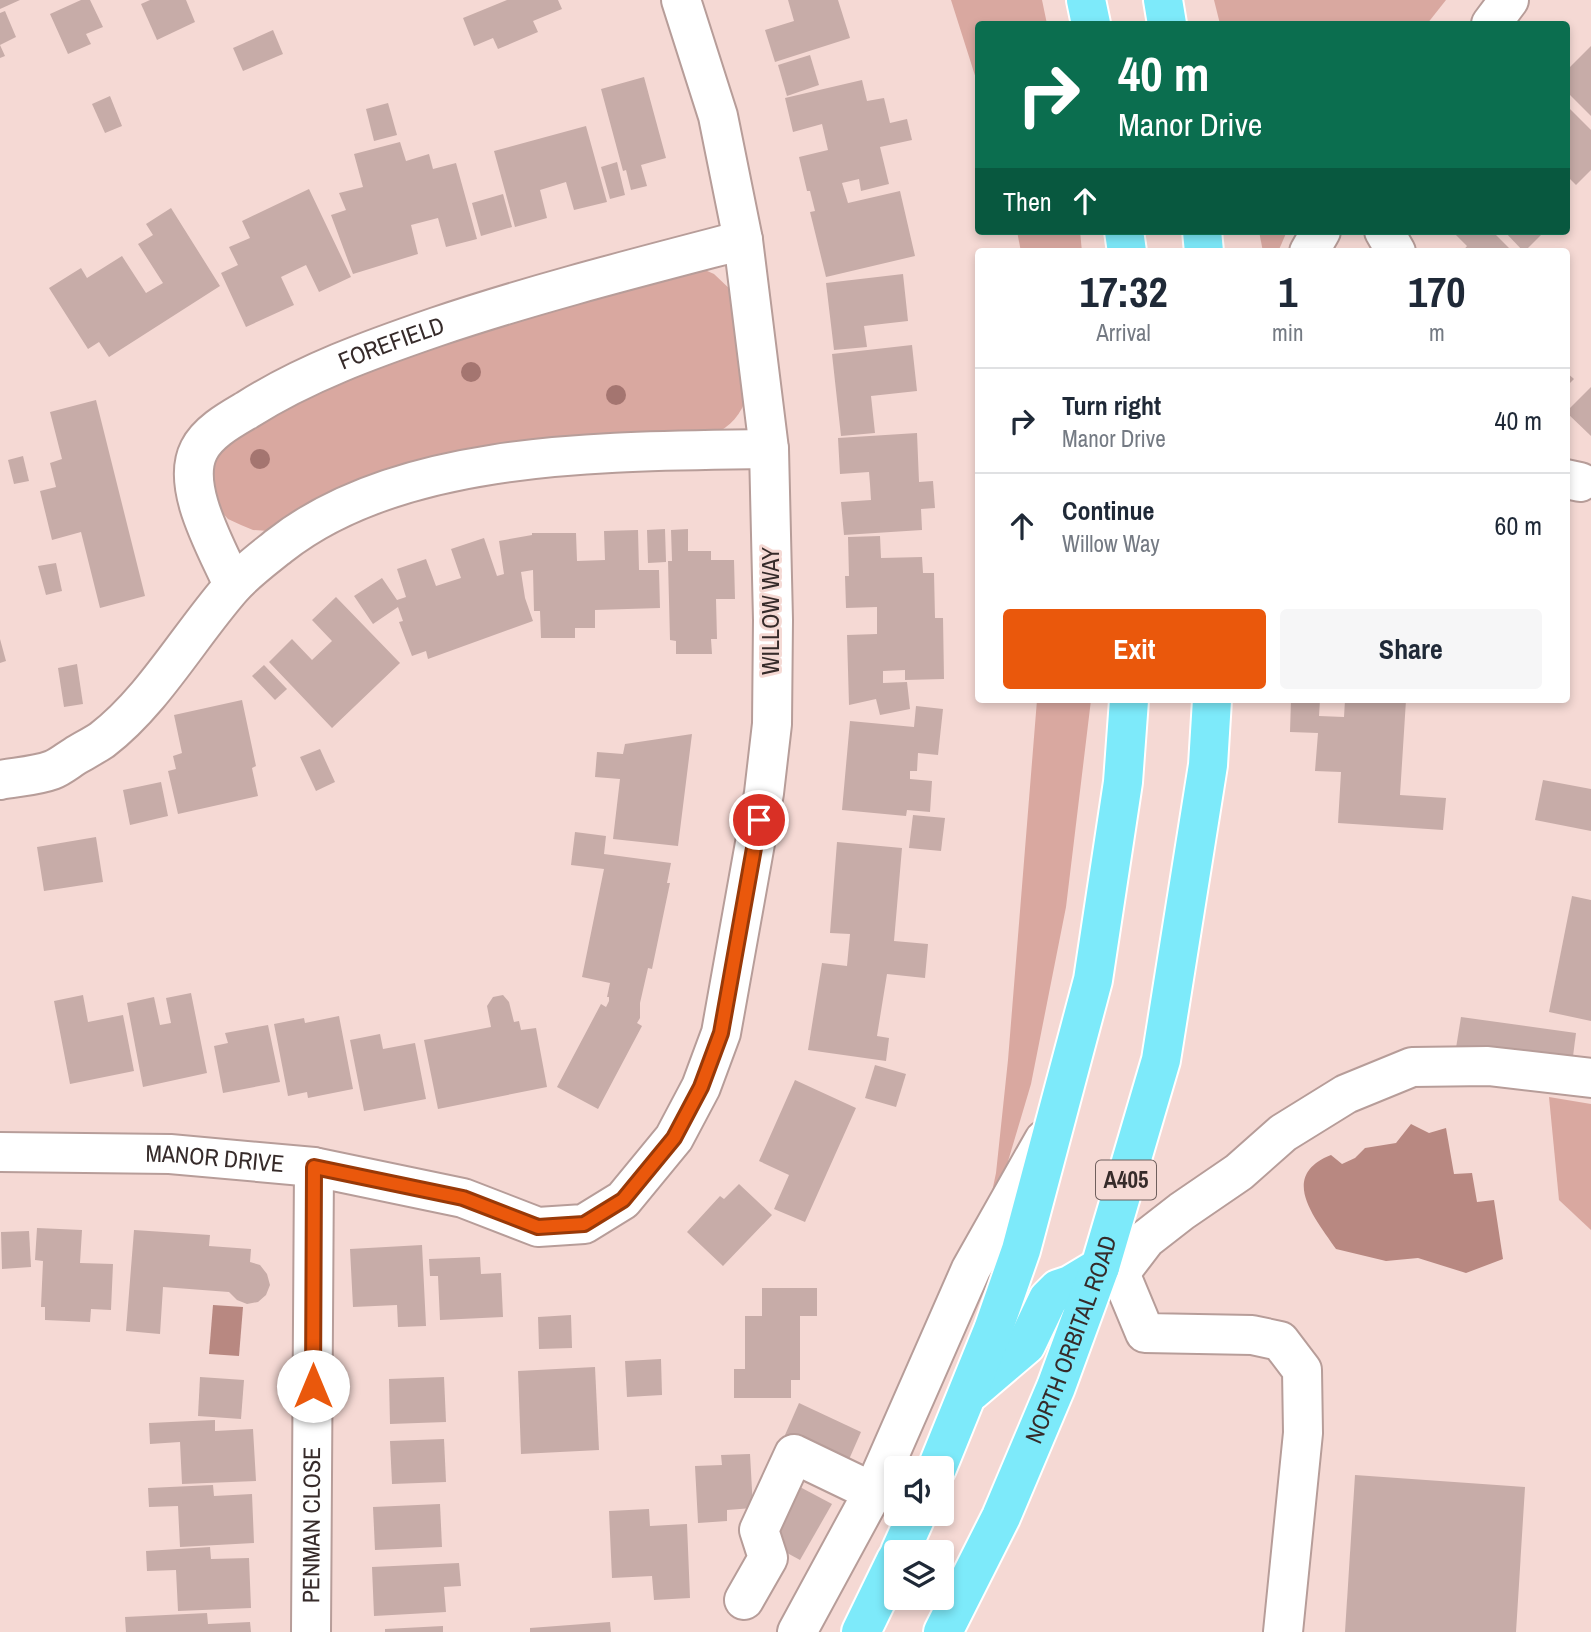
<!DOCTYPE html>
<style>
body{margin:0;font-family:"Archivo Narrow",sans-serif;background:#f6f6f7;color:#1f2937;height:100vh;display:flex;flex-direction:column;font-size:26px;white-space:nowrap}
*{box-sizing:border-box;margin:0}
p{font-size:23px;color:#747a83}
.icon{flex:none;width:38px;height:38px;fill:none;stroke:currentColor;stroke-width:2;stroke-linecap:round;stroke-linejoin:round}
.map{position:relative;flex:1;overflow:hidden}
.sheet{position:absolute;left:975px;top:248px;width:595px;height:455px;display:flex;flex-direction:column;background:#fff;border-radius:7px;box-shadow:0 4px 10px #0003}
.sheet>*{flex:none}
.banner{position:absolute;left:975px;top:21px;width:595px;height:214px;border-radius:7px;box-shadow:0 4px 10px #0003;background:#0b6e4f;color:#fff;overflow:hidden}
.buttons{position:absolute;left:884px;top:1456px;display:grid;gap:14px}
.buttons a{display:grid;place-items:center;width:70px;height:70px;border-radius:7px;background:#fff;box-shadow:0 4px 10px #0003;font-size:35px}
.pin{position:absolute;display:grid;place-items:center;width:60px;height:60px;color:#fff;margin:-30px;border:4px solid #fff;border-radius:50%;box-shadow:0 2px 7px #0007}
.me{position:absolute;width:77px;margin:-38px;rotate:0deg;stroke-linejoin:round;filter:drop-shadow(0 0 5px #0008)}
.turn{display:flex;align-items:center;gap:24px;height:147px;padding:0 28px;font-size:32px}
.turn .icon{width:91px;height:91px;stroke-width:2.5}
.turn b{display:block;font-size:49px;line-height:60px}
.then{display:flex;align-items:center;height:66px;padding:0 28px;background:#0003;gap:14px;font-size:26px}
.eta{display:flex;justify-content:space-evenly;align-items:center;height:119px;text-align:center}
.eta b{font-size:42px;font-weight:700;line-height:49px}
.primary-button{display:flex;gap:14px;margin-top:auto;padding:14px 28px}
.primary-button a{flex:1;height:80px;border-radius:7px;background:#ea580c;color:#fff;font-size:28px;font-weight:700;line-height:80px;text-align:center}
.primary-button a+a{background:#f6f6f7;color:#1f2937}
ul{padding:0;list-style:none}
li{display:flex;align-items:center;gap:21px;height:105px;padding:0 28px;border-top:2px solid #e0e1e3}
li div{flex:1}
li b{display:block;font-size:26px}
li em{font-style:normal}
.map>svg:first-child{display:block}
</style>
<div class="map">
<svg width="1591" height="1632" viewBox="0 0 1591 1632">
<rect width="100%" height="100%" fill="#f5d9d4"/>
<g fill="#d9a8a0">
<path d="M951,0h91l5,24h-69v61z"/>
<path d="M1214,0h232l-19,24h-207z"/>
<path d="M1017,231h63l2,21h-61z"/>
<path d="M1259,231h28l-9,21h-15z"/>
<path d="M691,269l14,1 9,4 19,18 14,104c-6,19 -16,30 -34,39l-154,6 -290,90 -16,-1 -12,-5 -13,-6 -9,-10 -6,-10 -1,-41 5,-7 82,-55 212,-81z"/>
<path d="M1037,700h54l-25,207 -35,177 -39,131 -9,19 13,-61 12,-113z"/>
<path d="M1549,1097l42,7v126l-32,-30z"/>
</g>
<g fill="#b88881">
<path d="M1411,1124l18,9 17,-5 8,46 18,-1 5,29 17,-2 9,59 -37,14 -48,-15 -32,3 -50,-12c-21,-31 -58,-73 -5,-94l11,9 13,-6 10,-10 31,-5z"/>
<path d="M213,1305l30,2 -4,49 -30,-2z"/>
</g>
<g fill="#c7aca8">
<path d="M0,0h20l-20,9z"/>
<path d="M81,0h9l13,27 -17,7 5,10 -23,10 -18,-40z"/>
<path d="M150,0h36l9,22 -38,18 -16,-36z"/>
<path d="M507,0h51l4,9 -29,12 5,11 -40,17 -5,-11 -19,8 -11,-28z"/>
<path d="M788,0h50l12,38 -75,24 -10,-32 29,-9z"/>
<path d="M5,11l11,26 -16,8 5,11 -5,2v-45z"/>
<path d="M273,30l10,24 -40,17 -10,-23z"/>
<path d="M1591,46v70l-25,-25v-20z"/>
<path d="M810,55l9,30 -32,11 -9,-31z"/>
<path d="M644,77l22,81 -25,7 6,21 -16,4 -5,-20 -3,1 -22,-82z"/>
<path d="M862,80l5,21 17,-3 6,25 17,-4 5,21 -32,7 9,37 -28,7 -2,-12 -17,4 6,20 52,-12 15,65 -89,21 -16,-65 5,-1 -5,-20h-3l-8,-34 29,-7 -6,-26 -29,8 -8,-34z"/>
<path d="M110,96l12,30 -17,7 -13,-29z"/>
<path d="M388,103l9,32 -23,6 -8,-32z"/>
<path d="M1566,105l25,25v40l-15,15 -10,-10z"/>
<path d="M586,126l21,76 -33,8 -8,-28 -26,8 7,28 -32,9 -21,-76z"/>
<path d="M400,142l6,19 23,-7 4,15 23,-6 21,76 -31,8 -8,-29 -27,7 7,29 -65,20 -22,-59 15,-5 -7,-17 24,-6 -9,-33z"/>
<path d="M617,162l8,33 -15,4 -9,-32z"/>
<path d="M309,189l42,88 -32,15 -13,-27 -25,12 13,28 -48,22 -25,-54 17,-8 -9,-18 21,-9 -8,-17z"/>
<path d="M503,194l9,33 -31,9 -9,-33z"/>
<path d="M171,208l49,78 -111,71 -10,-15 -11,7 -39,-61 32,-20 6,10 35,-22 24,37 17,-10 -25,-39 15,-9 -7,-11z"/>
<path d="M1452,231h40l21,21h-51l5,-6z"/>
<path d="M1504,231h41l-21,21z"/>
<path d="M903,274l5,47 -44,5 3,21 -33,3 -8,-67z"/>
<path d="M912,345l5,46 -46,5 4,37 -34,3 -9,-82z"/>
<path d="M1566,372l8,7 -8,8z"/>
<path d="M1591,387v49l-25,-24z"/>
<path d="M96,400l49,196 -45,12 -19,-76 -29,8 -12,-49 16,-4 -6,-24 12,-4 -12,-47z"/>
<path d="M917,433l2,49 14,-1 2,27 -14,1 1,21 -78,5 -3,-33 30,-2 -1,-16 -1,-12 -29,2 -2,-36z"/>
<path d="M23,456l6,25 -15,3 -6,-24z"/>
<path d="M665,529l1,33 -18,1 -1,-33z"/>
<path d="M688,529v22h23v9h23l1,39h-19l1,40h-6l1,15h-36v-13l-6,-1 -2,-79h4l-1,-31z"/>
<path d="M638,530l1,40h20l1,38 -65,2v18h-20v10h-34l-1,-27h-6l-1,-41 -12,2 4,26 8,23 -105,38 -2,-8 -14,5 -13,-34 4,-1 -5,-14 -25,17 -19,-28 28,-18 15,22 9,-3 -9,-28 29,-10 10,27 25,-8 -10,-29 33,-11 13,38 7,-2 -5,-33 33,-6v-2h44l1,28 28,-1 -1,-29z"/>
<path d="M880,536l1,22 41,-1 1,16h11l1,45h8l1,61 -39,1v-10l-22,1v12l24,-1 3,27 -30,6 -4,-16 -27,6 -2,-70 30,-1v-27l-31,1 -1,-32h4l-1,-39z"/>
<path d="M56,563l6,28 -16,4 -8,-29z"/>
<path d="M336,597l64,66 -68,65 -63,-66 23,-23 20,21 20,-19 -20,-21z"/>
<path d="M0,639l6,22 -6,2z"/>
<path d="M77,664l6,40 -19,3 -6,-39z"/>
<path d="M264,665l23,24 -12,11 -23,-24z"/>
<path d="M242,700l14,66 -4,2 6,28 -80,18 -10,-43 8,-2 -3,-13 9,-3 -8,-38z"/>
<path d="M1291,700h29l-1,16 25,1 1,-17h61l-6,95 46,3 -3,32 -105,-7 3,-51 -26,-1 3,-38 -28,-1z"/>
<path d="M916,706l27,3 -5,46 -20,-2 -1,18h-7v8l22,2 -2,31 -23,-2 -1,6 -64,-6 8,-89 64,6z"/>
<path d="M692,734l-14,112 -65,-7 7,-60 -25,-2 2,-25 26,2 2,-10z"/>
<path d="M320,749l15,33 -19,9 -16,-34z"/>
<path d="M1543,780l48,9v42l-56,-11z"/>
<path d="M161,782l7,34 -38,9 -7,-35z"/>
<path d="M913,815l32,3 -4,33 -32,-3z"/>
<path d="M575,832l31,4 -2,18 67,9 -4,20h3l-18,86 -4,-1 -8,35v15l-3,5 5,3 -44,83 -41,-22 44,-83 5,3 3,-6v-4h-2l3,-14 -28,-6 22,-108 -33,-4z"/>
<path d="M96,837l7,45 -59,9 -7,-44z"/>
<path d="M837,842l65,6 -8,93 34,3 -3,34 -38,-4 -10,62 12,2 -3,23 -78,-11 14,-87 25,3 3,-32 -20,-1z"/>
<path d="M1572,896l19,4v121l-42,-9z"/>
<path d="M191,993l16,80 -64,14 -16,-84 27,-6 6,28 11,-2 -5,-25z"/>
<path d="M83,995l5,27 35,-7 11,56 -64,13 -16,-83z"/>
<path d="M503,995l6,7 5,20 5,-1 2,9 15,-2 11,59 -109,22 -14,-69 67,-13 -4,-21 6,-9z"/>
<path d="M339,1016l14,73 -45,9 -1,-6 -19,4 -14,-72 30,-6 1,5z"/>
<path d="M1461,1017l115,16 -4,31 -116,-16z"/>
<path d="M268,1025l12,57 -57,11 -9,-47 14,-3 -3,-10z"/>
<path d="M380,1034l3,15 32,-6 11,56 -62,12 -14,-71z"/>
<path d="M875,1065l31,9 -10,33 -31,-9z"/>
<path d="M795,1080l61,28 -51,114 -31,-13 15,-34 -30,-14z"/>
<path d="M739,1184l33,31 -49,51 -36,-34 33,-36 4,3z"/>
<path d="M37,1228l45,2 -2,33 33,1 -2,46 -20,-1 -1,13 -45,-2v-13h-4l2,-46 -8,-1z"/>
<path d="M134,1230l76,5 -1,11 42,3 -1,13 10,3 7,9 3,11 -4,10 -8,7 -11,2 -10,-4 -8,-8 -66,-5 -3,47 -34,-3z"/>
<path d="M29,1231l2,36 -29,2 -1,-37z"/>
<path d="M422,1245l4,81 -28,1 -1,-22 -44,2 -3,-58z"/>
<path d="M480,1257l1,17 20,-1 2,44 -63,3 -2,-44h-8l-1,-17z"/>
<path d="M762,1288h55v28h-17v64h-9v18h-57v-29h11v-53h17z"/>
<path d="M571,1315l1,33 -33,1 -1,-32z"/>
<path d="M661,1359l1,36 -35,2 -2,-36z"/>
<path d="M595,1367l4,83 -78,4 -3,-83z"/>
<path d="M200,1377l44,3 -3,39 -43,-3z"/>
<path d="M444,1377l2,45 -56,2 -1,-45z"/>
<path d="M799,1403l62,29 -14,32 -62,-29z"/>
<path d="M215,1420v11l38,-2 3,52 -74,3 -2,-42 -30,2 -1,-21z"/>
<path d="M444,1439l2,43 -54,2 -2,-43z"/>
<path d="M750,1454l3,54 -26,2v11l-29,2 -3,-57 27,-1 -1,-10z"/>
<path d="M1355,1475l170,12 -9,145h-171z"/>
<path d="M213,1485l1,11 38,-2 2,49 -74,4 -2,-41 -29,1 -1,-19z"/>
<path d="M800,1487l32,17 -32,56 -31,-17z"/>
<path d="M440,1504l2,43 -67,3 -2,-43z"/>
<path d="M649,1509l1,17 37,-2 3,74 -36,2 -2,-24 -40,2 -3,-67z"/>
<path d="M210,1547l1,12 38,-1 2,50 -73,3 -2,-41 -29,1 -1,-20z"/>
<path d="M459,1563l2,23 -17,1 2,25 -72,4 -2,-49z"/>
<path d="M207,1613l1,11 42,-2 1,10h-125l-1,-15z"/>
<path d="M610,1622l1,10h-81v-4z"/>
<path d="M443,1626v6h-58v-3z"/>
</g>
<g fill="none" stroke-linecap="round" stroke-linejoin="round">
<defs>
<g id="minor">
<path d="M1491,24l18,-24"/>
<path d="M1384,231l12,21"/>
<path d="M1309,252l12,-21"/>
<path d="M1566,479l14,3"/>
<path id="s1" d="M233,585c-15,-35 -53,-98 -34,-135 9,-18 31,-30 48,-40 58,-37 125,-61 189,-83 101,-34 204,-60 307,-87"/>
<path d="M0,780c16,-3 36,-4 52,-10 8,-3 15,-9 23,-14 8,-5 18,-10 27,-16 51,-39 87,-104 130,-153 13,-15 32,-29 47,-41 125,-99 338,-94 490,-97"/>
<path id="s2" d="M0,1152l170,2 144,13 149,31 75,29 46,-3 39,-24 51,-62 27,-51 20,-54 43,-240 8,-69 1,-104 -4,-171 -26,-209 -25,-124 -37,-116"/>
<path d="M1100,1267l20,6 25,60 107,2 28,6 22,29 1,63 -20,199"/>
<path d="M1120,1273l26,-34 36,-28 57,-39 44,-39 63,-39 66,-27 76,-1 103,12"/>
<path d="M744,1600l24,-42 -9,-28 35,-76 79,38"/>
<path id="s3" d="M311,1632l3,-465"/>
<path d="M797,1632l76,-140 98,-223 73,-129"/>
</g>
<g id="highway">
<path d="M1086,0l5,24"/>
<path d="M1163,0l4,24"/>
<path d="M1124,231l3,21"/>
<path d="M1202,231l2,21"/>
<path d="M972,1391l54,-46 22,-46 10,-10 12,-4 30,-18"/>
<path d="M937,1468l56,-138 28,-80 72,-270 30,-198 6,-82"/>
<path d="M900,1552l17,-38"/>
<path d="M861,1632l35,-72"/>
<path id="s4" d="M943,1632l58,-115 55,-130 44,-120 61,-207 47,-295 4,-65"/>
</g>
</defs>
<use href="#minor" stroke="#b79d99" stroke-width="42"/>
<use href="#highway" stroke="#fff" stroke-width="42"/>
<use href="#minor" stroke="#fff" stroke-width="38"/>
<use href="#highway" stroke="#7deafa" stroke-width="38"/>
</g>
<g fill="#a47570">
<circle cx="471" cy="372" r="10"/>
<circle cx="616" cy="395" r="10"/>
<circle cx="260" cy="459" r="10"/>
</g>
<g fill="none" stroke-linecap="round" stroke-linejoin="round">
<defs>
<path id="route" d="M313,1386l1,-219 149,31 75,29 46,-3 39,-24 51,-62 27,-51 20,-54 38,-213"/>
</defs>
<use href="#route" stroke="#983908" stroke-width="18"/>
<use href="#route" stroke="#ea580c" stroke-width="12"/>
</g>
<g text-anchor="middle" stroke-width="6" stroke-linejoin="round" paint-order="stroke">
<rect fill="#f5d9d4" stroke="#6f5f5d" stroke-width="2" x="1096" y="1160.5" width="60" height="39" rx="5"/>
<g font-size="23" font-weight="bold" fill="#362b2a">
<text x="1126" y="1188">A405</text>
</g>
<g font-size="24" fill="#362b2a" stroke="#f5d9d4">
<text dy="8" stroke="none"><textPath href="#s1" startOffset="366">FOREFIELD</textPath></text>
<text transform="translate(771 611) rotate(-90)" y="8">WILLOW WAY</text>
<text dy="8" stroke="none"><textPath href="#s2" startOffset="215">MANOR DRIVE</textPath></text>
<text dy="8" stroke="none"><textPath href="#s4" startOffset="320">NORTH ORBITAL ROAD</textPath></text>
<text dy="8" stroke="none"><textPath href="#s3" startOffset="107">PENMAN CLOSE</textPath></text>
</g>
</g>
</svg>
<div class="buttons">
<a><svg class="icon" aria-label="sound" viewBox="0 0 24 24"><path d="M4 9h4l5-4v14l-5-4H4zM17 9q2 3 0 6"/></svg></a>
<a><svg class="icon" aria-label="layers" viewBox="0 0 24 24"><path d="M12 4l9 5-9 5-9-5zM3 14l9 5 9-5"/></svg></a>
</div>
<div class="pin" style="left:759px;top:820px;background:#d93025"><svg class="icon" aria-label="arrive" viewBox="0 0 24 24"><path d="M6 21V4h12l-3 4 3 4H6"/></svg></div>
<svg class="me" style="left:313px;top:1386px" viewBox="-20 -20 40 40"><circle r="19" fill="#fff"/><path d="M0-13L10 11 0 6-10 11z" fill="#ea580c"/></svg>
<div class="banner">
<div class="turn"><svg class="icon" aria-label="right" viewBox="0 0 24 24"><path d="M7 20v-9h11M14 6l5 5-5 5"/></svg><div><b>40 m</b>Manor Drive</div></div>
<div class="then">Then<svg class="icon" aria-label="ahead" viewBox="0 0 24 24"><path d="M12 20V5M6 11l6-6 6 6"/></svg></div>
</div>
<section class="sheet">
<div class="eta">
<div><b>17:32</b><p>Arrival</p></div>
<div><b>1</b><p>min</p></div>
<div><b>170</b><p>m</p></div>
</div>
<ul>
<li><svg class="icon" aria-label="right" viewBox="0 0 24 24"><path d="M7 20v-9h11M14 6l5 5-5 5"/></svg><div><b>Turn right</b><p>Manor Drive</p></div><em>40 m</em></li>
<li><svg class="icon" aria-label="ahead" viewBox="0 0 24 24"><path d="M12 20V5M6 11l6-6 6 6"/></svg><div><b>Continue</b><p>Willow Way</p></div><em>60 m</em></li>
</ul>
<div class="primary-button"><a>Exit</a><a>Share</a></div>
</section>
</div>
